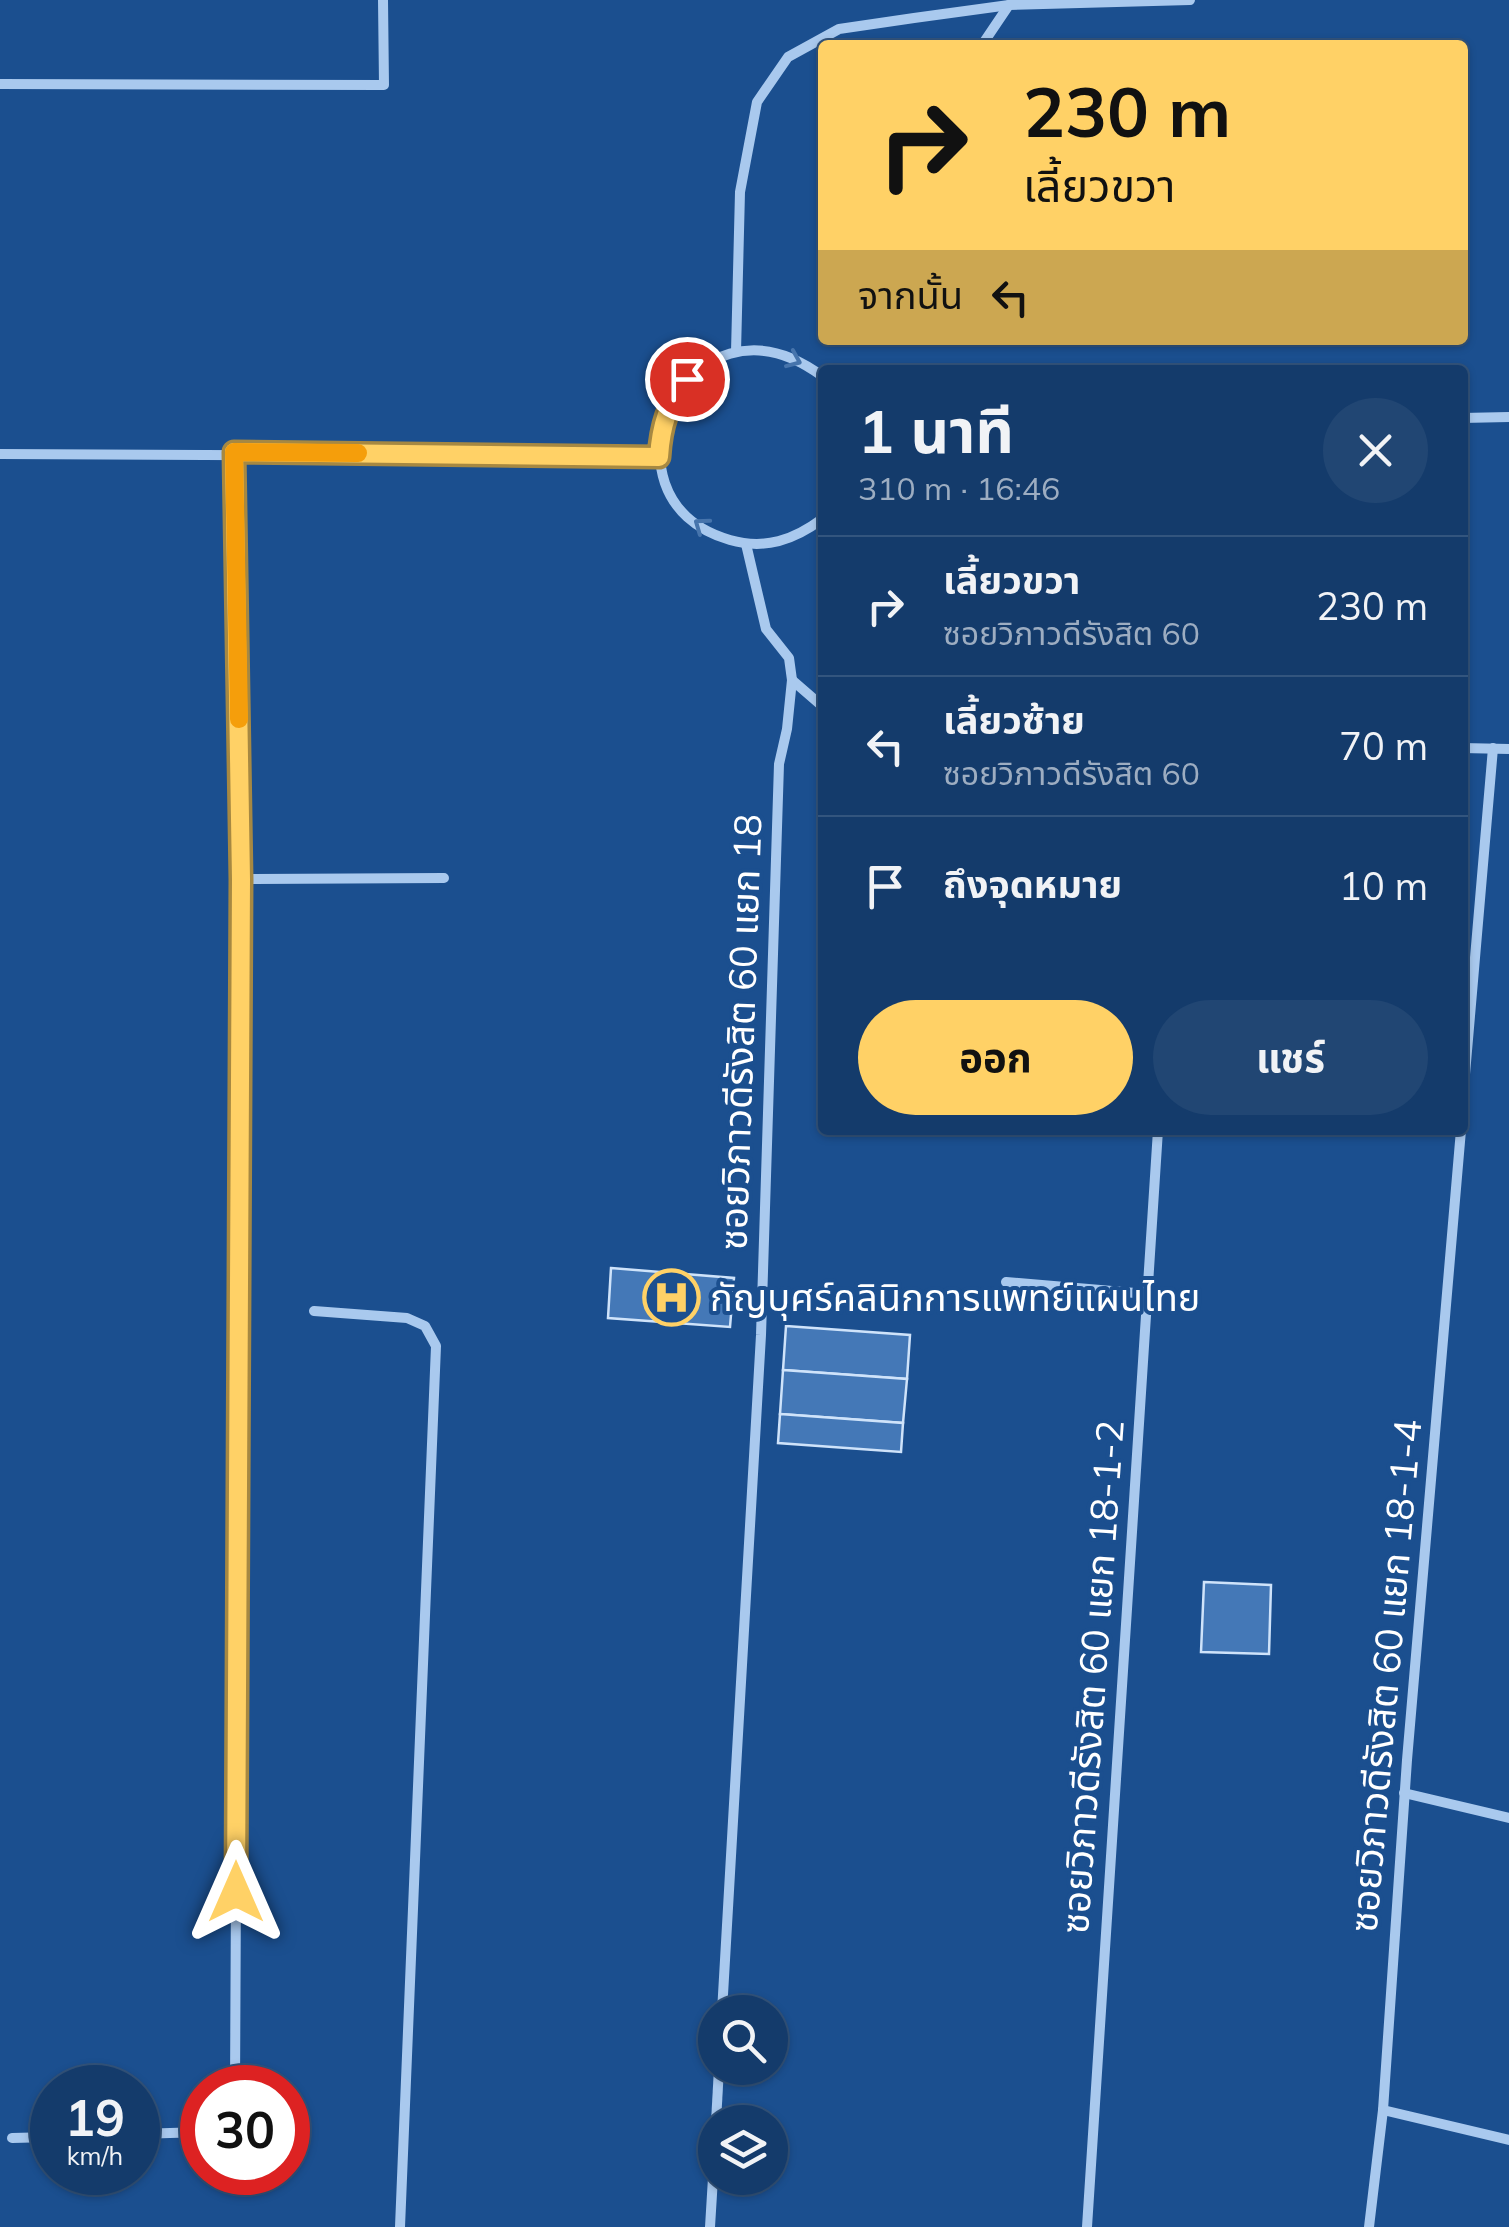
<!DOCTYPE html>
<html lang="th">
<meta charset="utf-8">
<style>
body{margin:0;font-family:Mulish,"Noto Sans Thai",sans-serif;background:#214673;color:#f1f3f6;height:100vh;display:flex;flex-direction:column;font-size:38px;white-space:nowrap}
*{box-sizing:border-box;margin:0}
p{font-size:32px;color:#9dadc1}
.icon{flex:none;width:55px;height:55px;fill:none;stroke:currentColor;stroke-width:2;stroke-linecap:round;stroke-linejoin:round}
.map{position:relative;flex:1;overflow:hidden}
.drawer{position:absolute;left:818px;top:365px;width:650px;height:770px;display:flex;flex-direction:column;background:#143b6b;border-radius:10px;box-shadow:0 2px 8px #0004,0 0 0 2px #33557e}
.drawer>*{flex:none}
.banner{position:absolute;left:818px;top:40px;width:650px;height:305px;border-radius:10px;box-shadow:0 2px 8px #0004,0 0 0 2px #33557e;background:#ffd166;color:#111;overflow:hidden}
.buttons{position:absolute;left:698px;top:1995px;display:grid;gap:20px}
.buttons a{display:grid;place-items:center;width:90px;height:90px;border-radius:50%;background:#143b6b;box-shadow:0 2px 8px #0004,0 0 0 2px #33557e;font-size:50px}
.speed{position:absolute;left:30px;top:2065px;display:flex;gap:20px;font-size:50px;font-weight:700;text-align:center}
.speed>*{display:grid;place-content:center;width:130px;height:130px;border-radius:50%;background:#143b6b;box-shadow:0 2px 8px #0004,0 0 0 2px #33557e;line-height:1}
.speed small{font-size:25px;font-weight:400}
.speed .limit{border:15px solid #d22;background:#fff;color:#111}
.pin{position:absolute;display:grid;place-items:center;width:85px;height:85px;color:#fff;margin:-42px;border:5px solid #fff;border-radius:50%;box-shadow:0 2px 10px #0007}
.me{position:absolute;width:110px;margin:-55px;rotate:0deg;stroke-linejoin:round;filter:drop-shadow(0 0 8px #0008)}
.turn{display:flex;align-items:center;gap:35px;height:210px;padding:0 40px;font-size:45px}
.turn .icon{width:130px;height:130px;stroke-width:2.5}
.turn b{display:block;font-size:70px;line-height:85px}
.then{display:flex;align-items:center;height:95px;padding:0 40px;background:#0003;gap:20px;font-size:38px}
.round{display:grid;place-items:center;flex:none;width:105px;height:105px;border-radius:52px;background:#214673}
.headline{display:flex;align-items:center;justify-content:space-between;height:170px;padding:0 40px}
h1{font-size:60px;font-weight:700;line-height:75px}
.primary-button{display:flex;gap:20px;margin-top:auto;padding:20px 40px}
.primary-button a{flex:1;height:115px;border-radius:60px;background:#ffd166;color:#111;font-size:40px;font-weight:700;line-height:115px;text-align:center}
.primary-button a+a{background:#214673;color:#f1f3f6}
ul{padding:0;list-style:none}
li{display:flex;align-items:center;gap:30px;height:140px;padding:0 40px;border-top:2px solid #33557e}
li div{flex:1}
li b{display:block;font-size:38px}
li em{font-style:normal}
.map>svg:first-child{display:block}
</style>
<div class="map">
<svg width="1509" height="2227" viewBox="0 0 1509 2227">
<rect width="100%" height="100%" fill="#1b4f8f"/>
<g fill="#4478b7" stroke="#cfe3fa" stroke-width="2.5">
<path d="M611,1268l123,10 -4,49 -122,-9z"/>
<path d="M786,1326l124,9 -3,44 -124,-9z"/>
<path d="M783,1370l124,9 -4,44 -123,-9z"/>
<path d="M780,1414l123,9 -2,29 -123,-9z"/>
<path d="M1204,1582l67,3 -2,69 -68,-2z"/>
</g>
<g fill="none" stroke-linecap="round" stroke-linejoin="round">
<g stroke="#a9c9ee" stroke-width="10">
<path d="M982,45l27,-40"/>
<path d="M0,84l384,1 -1,-85"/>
<path d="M736,352l4,-160 17,-90 31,-45 51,-28 75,-11 95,-13 181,-5"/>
<path d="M822,376c-136,-100 -235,123 -92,164 35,10 64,0 92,-21"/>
<path d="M1462,418l47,-1"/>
<path d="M234,452l7,427 -6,1209"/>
<path d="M0,454l659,3"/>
<path d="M792,680l30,26"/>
<path d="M1462,748l47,1"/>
<path d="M241,879l203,-1"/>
<path d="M1462,1109l31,-361"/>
<path d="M1006,1282l141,12"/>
<path d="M314,1311l93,7 18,8 11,20 -36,881"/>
<path d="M1404,1793l105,25"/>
<path d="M722,2012l39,-677 18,-571 8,-35 5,-49 -3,-22 -23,-29 -20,-85"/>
<path d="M1383,2110l126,30"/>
<path d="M716,2122l3,-54"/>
<path d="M138,2134l64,-2"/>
<path d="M12,2138l40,-1"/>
<path d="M710,2227l5,-82"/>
<path d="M1087,2227l71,-1097"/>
<path d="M1369,2227l14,-117 24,-350 54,-630"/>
</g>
</g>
<defs><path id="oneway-chevron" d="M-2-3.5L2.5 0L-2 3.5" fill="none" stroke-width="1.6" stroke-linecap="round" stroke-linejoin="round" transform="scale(2.5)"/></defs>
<g stroke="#4674ac">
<use href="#oneway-chevron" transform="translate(794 360) rotate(23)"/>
<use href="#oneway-chevron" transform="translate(701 525) rotate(-144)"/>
</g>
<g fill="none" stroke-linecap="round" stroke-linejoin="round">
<defs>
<path id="route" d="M236,1892l5,-1013 -7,-427 425,5c2,-32 9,-53 28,-78"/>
</defs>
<use href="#route" stroke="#a68842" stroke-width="25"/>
<use href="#route" stroke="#ffd166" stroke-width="18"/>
<path stroke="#f59e0b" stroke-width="18" d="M239,719l-5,-267 124,1"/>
</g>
<defs>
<symbol id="hospital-ring" viewBox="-11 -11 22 22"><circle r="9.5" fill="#1b4f8f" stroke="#ffd166" stroke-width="1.5"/><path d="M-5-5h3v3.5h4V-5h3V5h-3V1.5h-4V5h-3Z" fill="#ffd166"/></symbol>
</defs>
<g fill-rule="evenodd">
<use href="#hospital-ring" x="640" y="1266" width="63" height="63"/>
</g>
<g text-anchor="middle" stroke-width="8" stroke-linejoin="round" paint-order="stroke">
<g font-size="38" fill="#fff" stroke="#1b4f8f">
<text transform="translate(741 1032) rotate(-88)" y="13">ซอยวิภาวดีรังสิต 60 แยก 18</text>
<text transform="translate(1386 1676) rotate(-85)" y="13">ซอยวิภาวดีรังสิต 60 แยก 18-1-4</text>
<text transform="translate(1093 1677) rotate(-86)" y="13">ซอยวิภาวดีรังสิต 60 แยก 18-1-2</text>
</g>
<g font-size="38" fill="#fff" stroke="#1b4f8f" text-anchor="start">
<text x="710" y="1311">กัญบุศร์คลินิกการแพทย์แผนไทย</text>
</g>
</g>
</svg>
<div class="buttons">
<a><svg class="icon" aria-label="search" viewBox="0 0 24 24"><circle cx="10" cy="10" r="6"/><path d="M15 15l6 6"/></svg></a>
<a><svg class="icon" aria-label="layers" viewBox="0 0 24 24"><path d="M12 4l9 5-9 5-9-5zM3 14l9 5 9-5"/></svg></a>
</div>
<div class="speed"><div>19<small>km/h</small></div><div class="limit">30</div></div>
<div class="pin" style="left:687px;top:379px;background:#d93025"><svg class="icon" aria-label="arrive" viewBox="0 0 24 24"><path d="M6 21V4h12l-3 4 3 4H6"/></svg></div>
<svg class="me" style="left:236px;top:1892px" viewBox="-20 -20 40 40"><path d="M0-17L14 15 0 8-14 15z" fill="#ffd166" stroke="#fff" stroke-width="4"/></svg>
<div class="banner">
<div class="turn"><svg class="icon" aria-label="right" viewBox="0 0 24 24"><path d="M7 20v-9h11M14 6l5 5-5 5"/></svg><div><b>230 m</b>เลี้ยวขวา</div></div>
<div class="then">จากนั้น<svg class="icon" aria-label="left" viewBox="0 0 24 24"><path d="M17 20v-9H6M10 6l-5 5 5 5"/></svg></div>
</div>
<section class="drawer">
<div class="headline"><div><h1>1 นาที</h1><p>310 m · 16:46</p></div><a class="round"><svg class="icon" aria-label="close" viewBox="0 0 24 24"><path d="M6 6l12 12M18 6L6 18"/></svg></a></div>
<ul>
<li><svg class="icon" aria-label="right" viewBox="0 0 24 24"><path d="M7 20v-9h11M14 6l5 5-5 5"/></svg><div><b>เลี้ยวขวา</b><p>ซอยวิภาวดีรังสิต 60</p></div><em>230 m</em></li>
<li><svg class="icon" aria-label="left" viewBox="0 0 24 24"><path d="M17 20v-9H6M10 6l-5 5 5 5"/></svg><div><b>เลี้ยวซ้าย</b><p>ซอยวิภาวดีรังสิต 60</p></div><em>70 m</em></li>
<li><svg class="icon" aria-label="arrive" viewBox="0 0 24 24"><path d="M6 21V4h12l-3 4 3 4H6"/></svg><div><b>ถึงจุดหมาย</b></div><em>10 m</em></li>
</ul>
<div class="primary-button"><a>ออก</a><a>แชร์</a></div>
</section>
</div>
